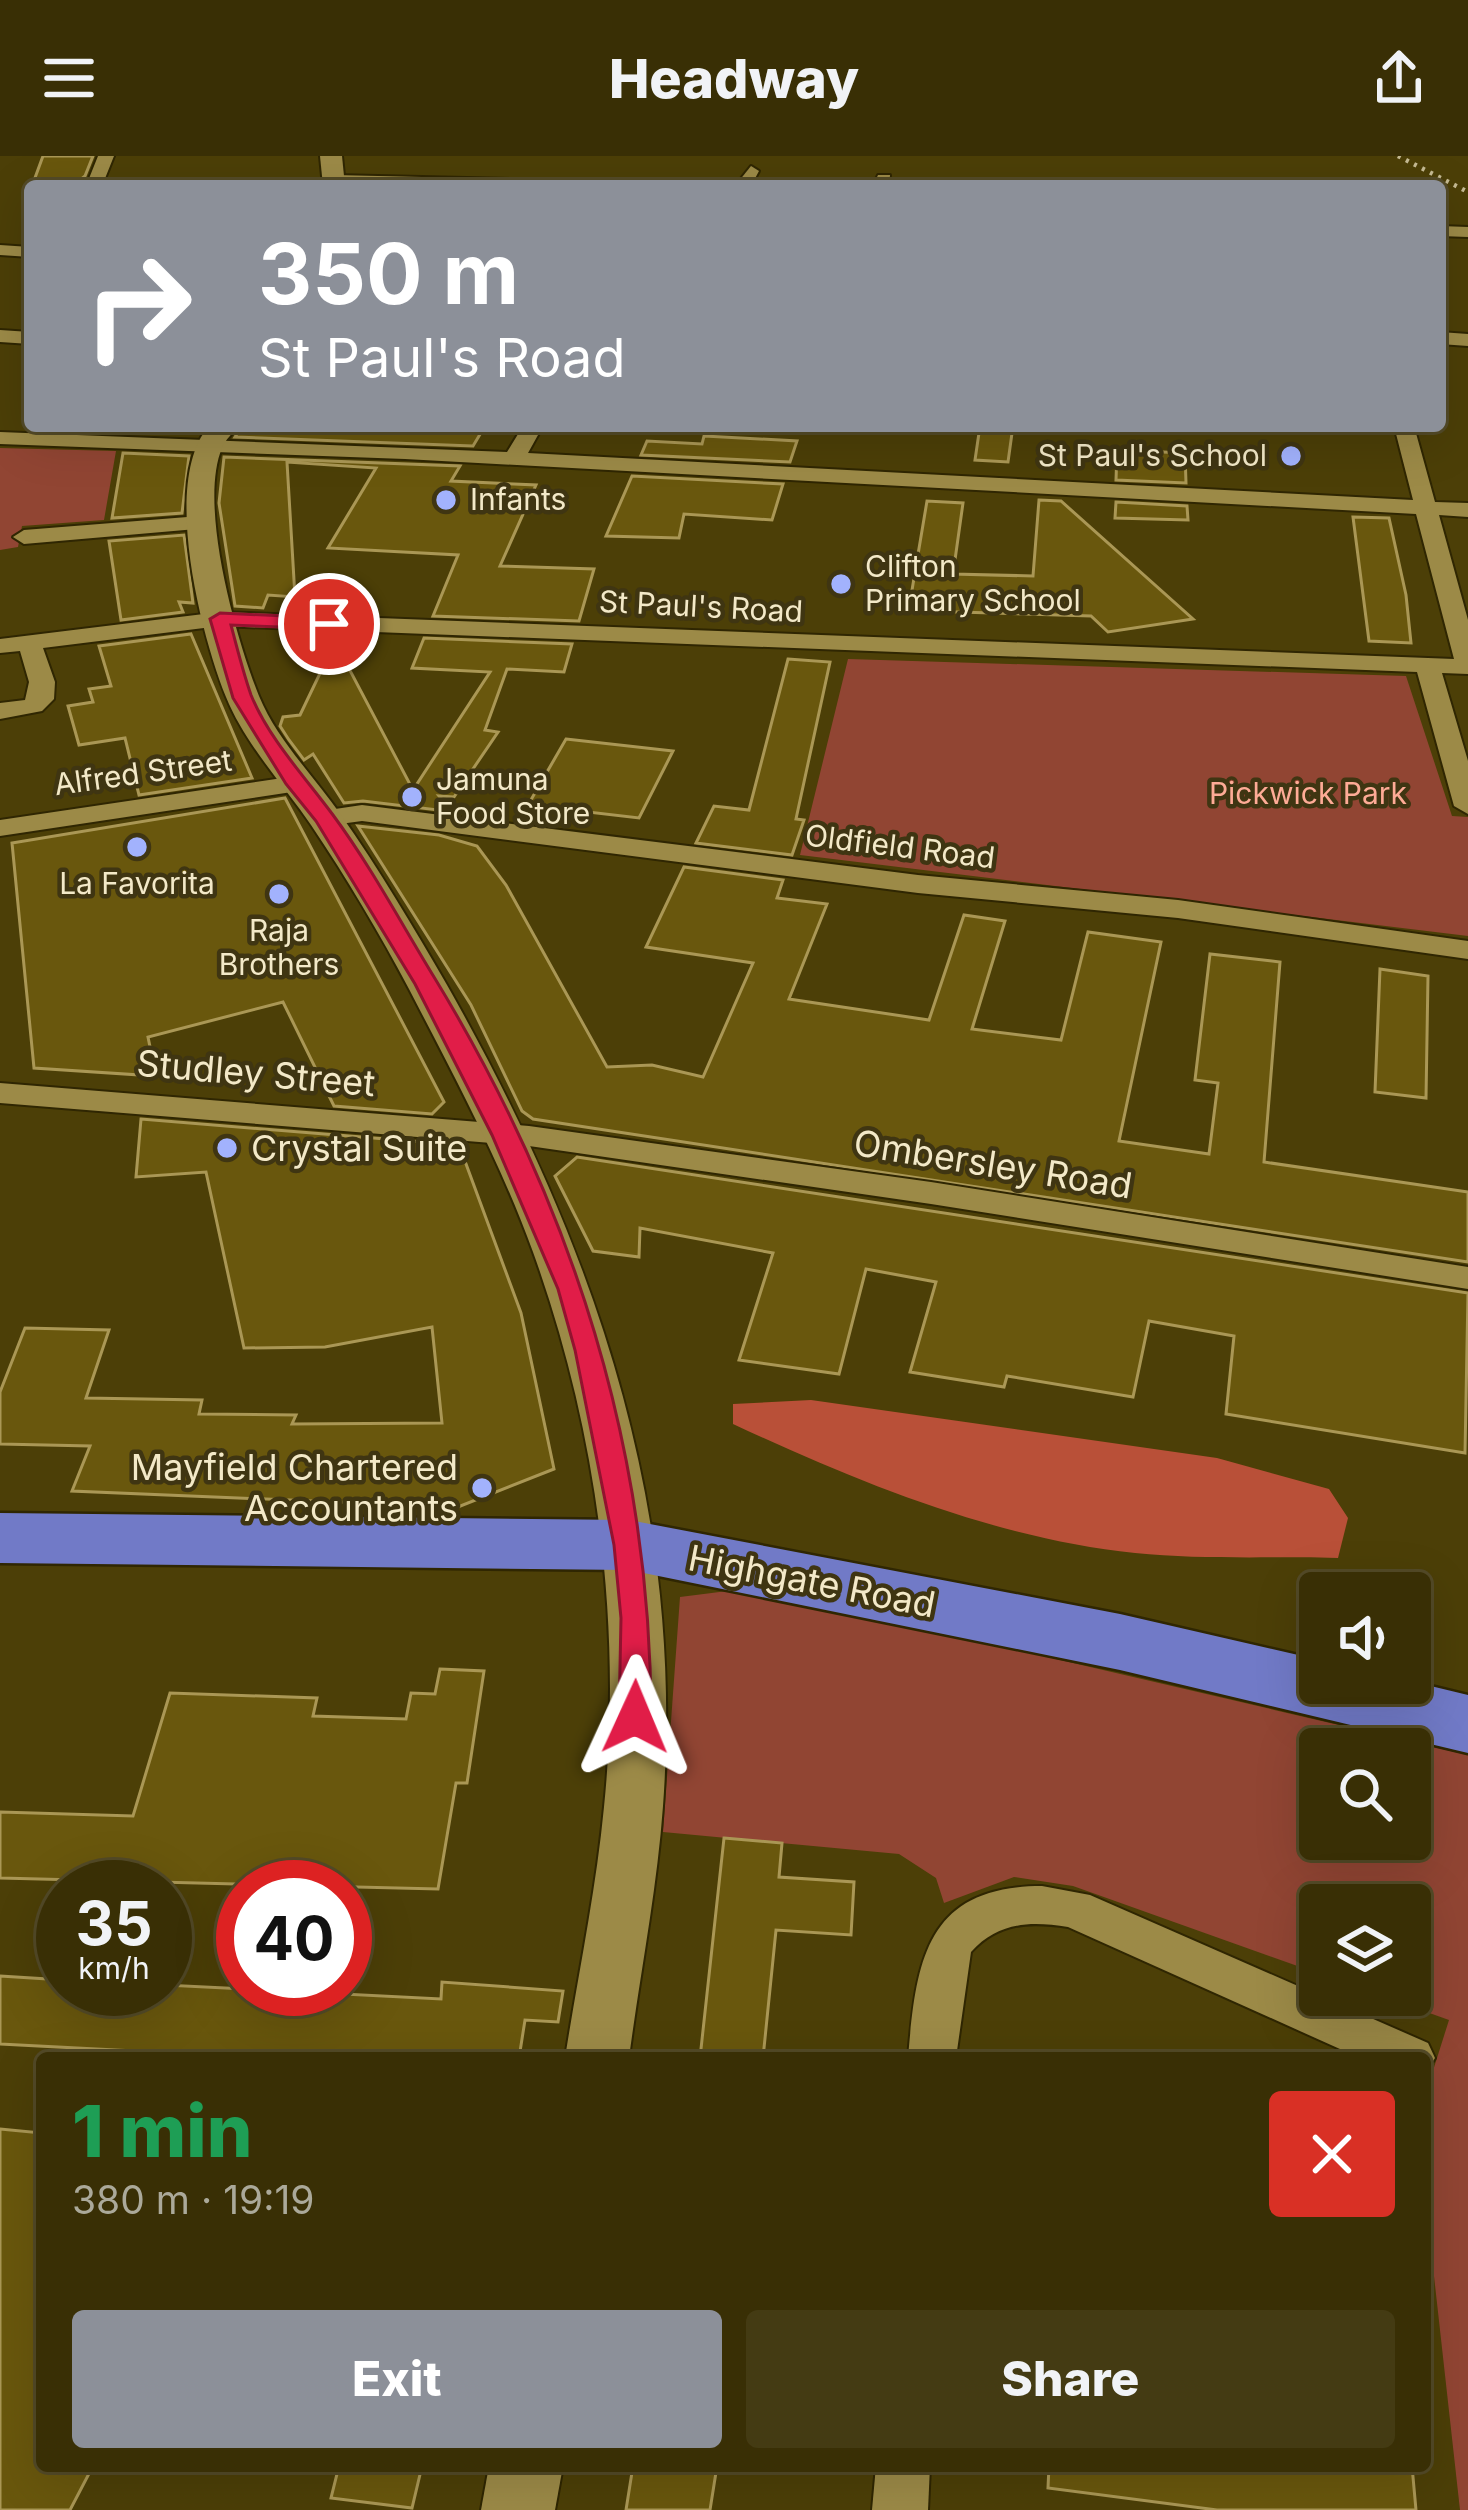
<!DOCTYPE html>
<meta charset="utf-8">
<style>
body{margin:0;font-family:Inter,sans-serif;background:#443b13;color:#f1f3f6;height:100vh;display:flex;flex-direction:column;font-size:45px;white-space:nowrap}
*{box-sizing:border-box;margin:0}
p{font-size:39px;color:#aba99a}
.icon{flex:none;width:66px;height:66px;fill:none;stroke:currentColor;stroke-width:2;stroke-linecap:round;stroke-linejoin:round}
.map{position:relative;flex:1;overflow:hidden}
.sheet{position:absolute;left:36px;top:1896px;width:1395px;height:420px;display:flex;flex-direction:column;background:#392f05;border-radius:12px;box-shadow:0 12px 48px #0002,0 0 0 3px #534a27}
.sheet>*{flex:none}
.hud{position:absolute;left:24px;top:24px;width:1422px;height:252px;border-radius:12px;box-shadow:0 12px 48px #0002,0 0 0 3px #534a27;background:#8c9099;color:#fff;overflow:hidden}
.controls{position:absolute;left:1299px;top:1416px;display:grid;gap:24px}
.controls a{display:grid;place-items:center;width:132px;height:132px;border-radius:12px;background:#392f05;box-shadow:0 12px 48px #0002,0 0 0 3px #534a27;font-size:60px}
.speed{position:absolute;left:36px;top:1704px;display:flex;gap:24px;font-size:60px;font-weight:700;text-align:center}
.speed>*{display:grid;place-content:center;width:156px;height:156px;border-radius:50%;background:#392f05;box-shadow:0 12px 48px #0002,0 0 0 3px #534a27;line-height:1}
.speed small{font-size:30px;font-weight:400}
.speed .limit{border:18px solid #d22;background:#fff;color:#111}
.pin{position:absolute;display:grid;place-items:center;width:102px;height:102px;color:#fff;margin:-51px;border:6px solid #fff;border-radius:50%;box-shadow:0 3px 12px #0007}
.me{position:absolute;width:132px;margin:-66px;rotate:1deg;stroke-linejoin:round;filter:drop-shadow(0 0 9px #0008)}
.turn{display:flex;align-items:center;gap:42px;height:252px;padding:0 36px;font-size:54px}
.turn .icon{width:156px;height:156px;stroke-width:2.5}
.turn b{display:block;font-size:84px;line-height:102px}
.round{display:grid;place-items:center;flex:none;width:126px;height:126px;border-radius:12px;background:#443b13}
.overview{display:flex;align-items:center;justify-content:space-between;height:204px;padding:0 36px}
h1{font-size:72px;font-weight:800;line-height:90px;color:#1e9e55}
.primary-button{display:flex;gap:24px;margin-top:auto;padding:24px 36px}
.primary-button a{flex:1;height:138px;border-radius:12px;background:#8c9099;color:#fff;font-size:48px;font-weight:800;line-height:138px;text-align:center}
.primary-button a+a{background:#443b13;color:#f1f3f6}
header{display:flex;justify-content:space-between;align-items:center;height:156px;padding:0 36px;background:#392f05;font-size:54px;font-weight:800}
.map>svg:first-child{display:block}
</style>
<header><svg class="icon" aria-label="menu" viewBox="0 0 24 24"><path d="M4 6h16M4 12h16M4 18h16"/></svg>Headway<svg class="icon" aria-label="share" viewBox="0 0 24 24"><path d="M12 15V3M7 8l5-5 5 5M5 13v7h14v-7"/></svg></header>
<div class="map">
<svg width="1468" height="2354" viewBox="0 0 1468 2354">
<rect width="100%" height="100%" fill="#4c3f07"/>
<g fill="#914533" fill-rule="evenodd">
<path d="M0,292l116,3 -12,69 -82,6 -4,21 -18,3z"/>
<path d="M848,503l558,17 46,140 16,1v119l-668,-81z"/>
<path d="M751,1432l717,167v755h-8l-35,-315v-99l24,-76 -70,-25h31v-90h-90v69l-247,-88 -59,-9 -70,26 -8,-25 -37,-24 -236,-22 17,-235zM1320,1593h90v90h-90z"/>
</g>
<path fill="#b95038" d="M811,1244l406,58 112,31 19,29 -10,40c-67,-2 -136,2 -203,-5 -141,-15 -275,-70 -402,-129v-20z"/>
<g fill="#69570d" stroke="#aa9755" stroke-width="3">
<path d="M43,0h50l-8,20 -12,10h-41z"/>
<path d="M242,270h243l-12,20 -238,-9z"/>
<path d="M980,270h33l-5,36 -33,-2z"/>
<path d="M704,280l93,5 -7,21 -149,-7 6,-14 55,3z"/>
<path d="M1117,294l68,3 1,30 -70,-3z"/>
<path d="M123,297l66,3 -7,57 -70,5z"/>
<path d="M224,301l236,9 -9,15 85,4 -36,81 94,3 -15,52 -146,-5 25,-61 -130,-7 48,-80 -89,-6 8,135 -27,-2 -5,13 -28,-2 -16,-103z"/>
<path d="M632,320l151,8 -11,36 -88,-6 -5,24 -73,-2z"/>
<path d="M1039,344l22,1 132,118 -85,13 -17,-16 -167,-5 -1,-9h-13l17,-101 36,2 -10,71 80,2z"/>
<path d="M1116,346l71,4 1,14 -73,-2z"/>
<path d="M1353,361l36,1 17,77 5,48 -42,-2z"/>
<path d="M184,379l9,68 -14,-1 4,10 -62,8 -12,-79z"/>
<path d="M191,478l61,144 -113,17 -14,-57 -46,7 -11,-39 25,-4 -4,-13 22,-3 -12,-40z"/>
<path d="M424,482l148,6 -8,28 -57,-3 -22,61 13,2 -44,65 -15,-1 9,11 -2,4 -83,-10 -19,2 -31,-49 -9,6 -15,-20 -9,-14 3,-9 17,-2 35,-73 78,148 77,-118 -78,-4z"/>
<path d="M788,503l42,3 -34,157 8,1 -12,35 -96,-12 18,-37 35,4z"/>
<path d="M566,583l107,12 -34,67 -111,-13z"/>
<path d="M285,642l159,304 -12,12 -98,-8 -51,-104 -135,35 8,39 -122,-8 -22,-225z"/>
<path d="M358,670l81,9 38,11 29,39 101,182 45,-2 51,12 50,-114 -107,-16 38,-80 99,13 -6,18 50,6 -38,95 140,21 35,-105 41,6 -33,108 89,11 27,-108 73,10 -42,199 90,13 9,-71 -23,-3 15,-126 70,8 -16,200 204,30v70l-935,-143 -11,-8 -51,-106z"/>
<path d="M1380,813l48,7 -2,122 -51,-6z"/>
<path d="M141,963l318,26 62,168 33,156 -96,38 -386,-16 18,-45 -90,-2v-52l25,-64 84,2 -23,68 116,2 -3,14 97,1 -4,9 150,-1 -10,-96 -107,20 -81,1 -38,-176 -70,5z"/>
<path d="M577,1001l891,136 -3,160 -239,-39 8,-78 -85,-15 -16,76 -126,-21 -3,11 -94,-15 26,-90 -70,-13 -27,105 -100,-14 34,-107 -133,-25 -1,29 -46,-6 -38,-75z"/>
<path d="M440,1513l44,2 -17,112h-11l-18,106 -438,-11v-66l133,4 37,-123 147,5 -4,18 93,3 5,-26 24,1z"/>
<path d="M724,1682l58,5 -3,34 75,5 -3,53 -75,-5 -13,128h-63z"/>
<path d="M0,1820l63,4v9h102v-4l276,14 1,-17 121,9 -5,31 -33,-2 -6,38h-251l-268,-14z"/>
<path d="M0,1973l42,4v333h51l-23,44h-70z"/>
<path d="M339,2310h83l-10,42 -81,-10z"/>
<path d="M633,2310h84l-7,44h-84z"/>
<path d="M1049,2310h363l4,44h-199l-169,-22z"/>
</g>
<g fill="none" stroke-linecap="round" stroke-linejoin="round">
<defs>
<g id="minor">
<path d="M98,0h16l-12,30h-16z"/>
<path d="M751,10l8,5 -8,15h-16z"/>
<path d="M334,19l263,6 8,5 -277,-2 -2,-4z"/>
<path d="M878,19h12l-1,11h-16z"/>
<path d="M998,23l7,7h-16l3,-6z"/>
<path d="M1440,70l28,1v10l-28,-1z"/>
<path d="M0,89l30,2v10l-30,-2z"/>
<path d="M0,174l30,2v12l-30,-2z"/>
<path d="M1440,176l28,2v12l-28,-2z"/>
<path d="M523,270h20l-15,27 885,47 -19,-74h20l21,76 33,1v14l-29,-2 29,105v54l-26,-1 26,88v53l-14,-8 -37,-134 -1197,-46 -177,22 12,34 -1,17 -12,12 -42,8v-16l25,-3 4,-18 -9,-31 -20,2v-14l220,-27 1234,47 -38,-145 -1011,-55 -405,-15v-12l507,20z"/>
<path d="M200,360l11,7 -3,5 -184,16 -11,-7 11,-7z"/>
<path d="M296,620l13,8 -4,6 -305,46v-16z"/>
<path d="M362,649l556,70 260,25 290,41v18l-290,-41 -260,-25 -556,-72 -37,5 -14,-8 4,-6z"/>
<path d="M0,927l529,43 402,56 537,85v22l-537,-85 -402,-58 -529,-43z"/>
<path d="M1042,1730l48,9 338,148 7,15 -10,16v-16h-65l-292,-131c-38,-6 -70,-5 -97,25l-15,106h-48c8,-96 17,-172 134,-172z"/>
<path d="M876,2310h54l-2,44h-56z"/>
</g>
<g id="tertiary">
<path d="M320,0h22l3,30h-22z"/>
<path d="M209,270h29c-5,7 -13,14 -16,22 -24,57 14,191 37,248 18,44 55,80 82,119 38,54 73,113 106,170 146,258 238,519 216,821 -6,84 -23,168 -34,252h-64c13,-83 31,-167 39,-251 19,-185 -8,-381 -71,-555 -33,-91 -80,-178 -124,-263 -29,-55 -63,-112 -98,-164 -28,-41 -66,-81 -85,-128 -25,-62 -65,-217 -17,-271z"/>
<path d="M489,2310h74l-8,44h-74z"/>
</g>
<path id="trunk" d="M0,1357l629,7 491,94 200,46v23l90,-2 58,14v58l-348,-83 -491,-100 -629,-7z"/>
</defs>
<use href="#minor" stroke="#2f2602" stroke-width="4"/>
<use href="#tertiary" stroke="#2f2602" stroke-width="4"/>
<use href="#trunk" stroke="#2f2602" stroke-width="5"/>
<use href="#minor" fill="#9c8a47" fill-rule="evenodd"/>
<use href="#tertiary" fill="#9c8a47" fill-rule="evenodd"/>
<use href="#trunk" fill="#717ac7" fill-rule="evenodd"/>
<path stroke="#c5ba93" stroke-width="4.5" stroke-dasharray="3 6" stroke-linecap="butt" d="M1398,0l70,36"/>
</g>
<path fill="#e11d48" stroke="#92132f" stroke-width="3" d="M220,457l109,5 9,6 -9,5 -98,-4c6,23 12,47 20,70 18,44 54,82 82,120 37,50 68,108 101,162 139,228 217,472 217,740l-4,9 -12,4 -11,-4 -5,-9 2,-99 -7,-73 -39,-195 -17,-61 -66,-154 -77,-151 -99,-163 -30,-37 -53,-86 -23,-79z"/>
<g fill="#a2b2fd" stroke="#3f3512" stroke-width="4.5">
<circle cx="1291" cy="300" r="12"/>
<circle cx="446" cy="344" r="12"/>
<circle cx="841" cy="428" r="12"/>
<circle cx="412" cy="641" r="12"/>
<circle cx="137" cy="691" r="12"/>
<circle cx="279" cy="738" r="12"/>
<circle cx="227" cy="992" r="12"/>
<circle cx="482" cy="1332" r="12"/>
</g>
<g text-anchor="middle" stroke-width="9" stroke-linejoin="round" paint-order="stroke">
<g font-size="30" fill="#f3e9c8" stroke="#3f3512" text-anchor="start">
<text x="1267" y="310" text-anchor="end">St Paul's School</text>
<text x="470" y="354">Infants</text>
<text x="865" y="421">Clifton<tspan x="865" dy="34">Primary School</tspan></text>
<text x="436" y="634">Jamuna<tspan x="436" dy="34">Food Store</tspan></text>
<text x="137" y="738" text-anchor="middle">La Favorita</text>
<text x="279" y="785" text-anchor="middle">Raja<tspan x="279" dy="34">Brothers</tspan></text>
</g>
<g font-size="30" fill="#f3e9c8" stroke="#3f3512">
<text transform="translate(701 451) rotate(3)" y="10">St Paul's Road</text>
<text transform="translate(143 617) rotate(-8)" y="10">Alfred Street</text>
<text transform="translate(900 691) rotate(7)" y="10">Oldfield Road</text>
</g>
<g font-size="30" fill="#feab96" stroke="#3f3512">
<text x="1308" y="648">Pickwick Park</text>
</g>
<g font-size="36" fill="#f3e9c8" stroke="#3f3512">
<text transform="translate(256 917) rotate(5)" y="13">Studley Street</text>
<text transform="translate(993 1008) rotate(9)" y="13">Ombersley Road</text>
<text transform="translate(812 1425) rotate(11)" y="13">Highgate Road</text>
</g>
<g font-size="36" fill="#f3e9c8" stroke="#3f3512" text-anchor="start">
<text x="251" y="1005">Crystal Suite</text>
<text x="458" y="1324" text-anchor="end">Mayfield Chartered<tspan x="458" dy="41">Accountants</tspan></text>
</g>
</g>
</svg>
<div class="controls">
<a><svg class="icon" aria-label="sound" viewBox="0 0 24 24"><path d="M4 9h4l5-4v14l-5-4H4zM17 9q2 3 0 6"/></svg></a>
<a><svg class="icon" aria-label="search" viewBox="0 0 24 24"><circle cx="10" cy="10" r="6"/><path d="M15 15l6 6"/></svg></a>
<a><svg class="icon" aria-label="layers" viewBox="0 0 24 24"><path d="M12 4l9 5-9 5-9-5zM3 14l9 5 9-5"/></svg></a>
</div>
<div class="speed"><div>35<small>km/h</small></div><div class="limit">40</div></div>
<div class="pin" style="left:329px;top:468px;background:#d93025"><svg class="icon" aria-label="arrive" viewBox="0 0 24 24"><path d="M6 21V4h12l-3 4 3 4H6"/></svg></div>
<svg class="me" style="left:635px;top:1561px" viewBox="-20 -20 40 40"><path d="M0-17L14 15 0 8-14 15z" fill="#e11d48" stroke="#fff" stroke-width="4"/></svg>
<div class="hud">
<div class="turn"><svg class="icon" aria-label="right" viewBox="0 0 24 24"><path d="M7 20v-9h11M14 6l5 5-5 5"/></svg><div><b>350 m</b>St Paul's Road</div></div>
</div>
<section class="sheet">
<div class="overview"><div><h1>1 min</h1><p>380 m · 19:19</p></div><a class="round" style="background:#d93025;color:#fff"><svg class="icon" aria-label="close" viewBox="0 0 24 24"><path d="M6 6l12 12M18 6L6 18"/></svg></a></div>
<div class="primary-button"><a>Exit</a><a>Share</a></div>
</section>
</div>
